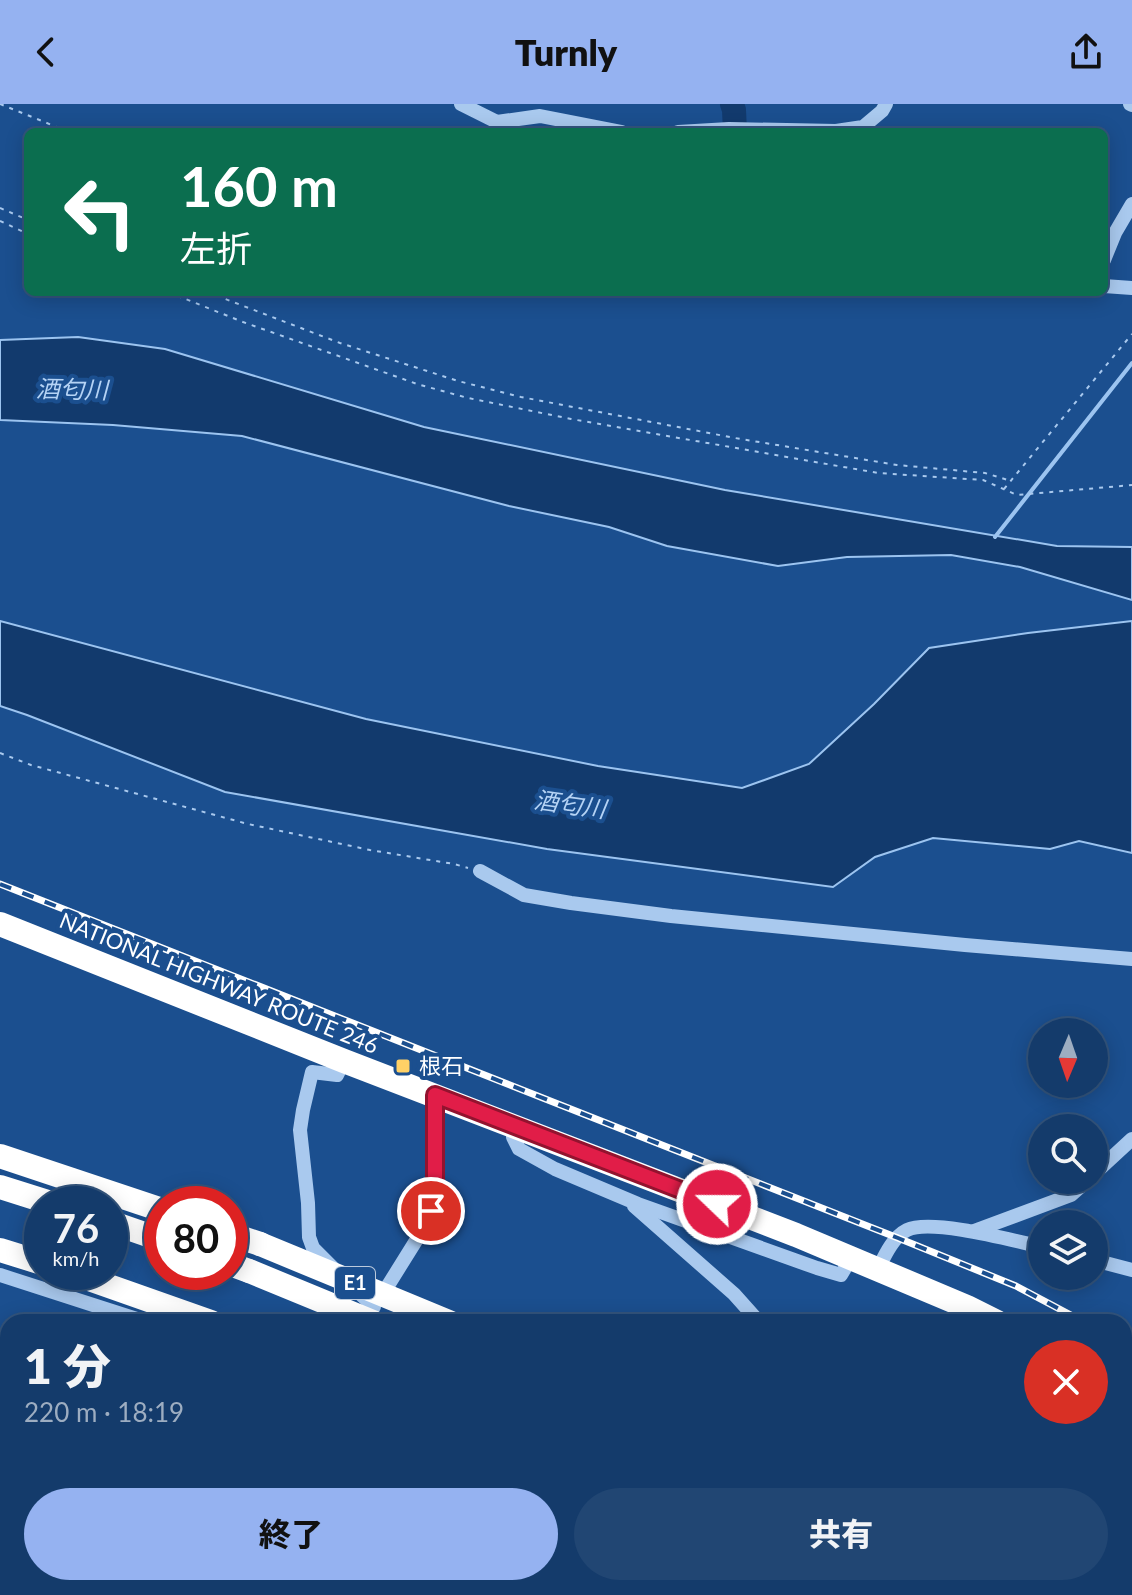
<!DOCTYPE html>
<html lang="ja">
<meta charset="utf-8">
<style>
body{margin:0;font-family:Lato,"Noto Sans JP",sans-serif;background:#214673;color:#f1f3f6;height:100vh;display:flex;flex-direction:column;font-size:30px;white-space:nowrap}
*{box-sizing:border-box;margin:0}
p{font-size:26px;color:#9dadc1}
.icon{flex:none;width:44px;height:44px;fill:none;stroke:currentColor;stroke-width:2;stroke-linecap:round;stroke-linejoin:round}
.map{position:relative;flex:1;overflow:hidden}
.panel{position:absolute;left:0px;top:1210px;width:1132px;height:282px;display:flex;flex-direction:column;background:#143b6b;border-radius:24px 24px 0 0;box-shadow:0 4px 20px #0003,0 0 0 2px #33557e}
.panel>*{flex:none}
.banner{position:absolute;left:24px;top:24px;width:1084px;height:168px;border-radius:12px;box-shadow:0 4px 20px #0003,0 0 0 2px #33557e;background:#0b6e4f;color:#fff;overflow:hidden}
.needle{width:52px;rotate:182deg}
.tools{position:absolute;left:1028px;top:914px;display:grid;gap:16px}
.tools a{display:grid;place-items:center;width:80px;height:80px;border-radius:50%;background:#143b6b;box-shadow:0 4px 20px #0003,0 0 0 2px #33557e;font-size:40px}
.speed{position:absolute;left:24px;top:1082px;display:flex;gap:16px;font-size:40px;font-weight:700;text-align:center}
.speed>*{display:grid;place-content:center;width:104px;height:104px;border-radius:50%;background:#143b6b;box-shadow:0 4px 20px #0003,0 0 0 2px #33557e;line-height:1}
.speed small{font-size:20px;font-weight:400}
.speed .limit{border:12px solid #d22;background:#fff;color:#111}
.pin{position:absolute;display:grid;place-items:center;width:68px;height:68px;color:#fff;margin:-34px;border:4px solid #fff;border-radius:50%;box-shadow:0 2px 8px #0007}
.me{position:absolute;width:88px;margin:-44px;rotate:292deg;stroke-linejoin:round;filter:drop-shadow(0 0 6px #0008)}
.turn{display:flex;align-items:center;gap:28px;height:168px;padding:0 24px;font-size:36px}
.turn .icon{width:104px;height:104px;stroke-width:2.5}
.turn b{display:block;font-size:56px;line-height:68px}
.round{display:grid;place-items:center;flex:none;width:84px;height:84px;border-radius:42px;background:#214673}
.overview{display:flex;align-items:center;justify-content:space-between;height:136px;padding:0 24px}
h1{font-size:48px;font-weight:800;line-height:60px}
.primary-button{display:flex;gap:16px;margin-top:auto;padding:16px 24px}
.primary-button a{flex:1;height:92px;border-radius:48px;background:#95b2f1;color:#111;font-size:32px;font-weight:800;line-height:92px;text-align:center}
.primary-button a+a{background:#214673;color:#f1f3f6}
header{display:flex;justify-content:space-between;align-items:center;height:104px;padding:0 24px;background:#95b2f1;color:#111;font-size:36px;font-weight:800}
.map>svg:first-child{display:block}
</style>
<header><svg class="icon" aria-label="back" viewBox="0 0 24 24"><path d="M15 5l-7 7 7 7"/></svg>Turnly<svg class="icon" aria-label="share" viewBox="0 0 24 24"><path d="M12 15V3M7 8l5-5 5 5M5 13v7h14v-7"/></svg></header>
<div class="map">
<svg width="1132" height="1491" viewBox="0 0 1132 1491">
<rect width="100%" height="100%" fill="#1b4f8f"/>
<g fill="#2461a8">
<path d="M8,1354v130h205l6,7h-219v-134z"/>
<path d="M357,1484h64l-1,7h-63z"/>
</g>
<g fill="#123a6d" stroke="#9cc4f0" stroke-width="2">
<path d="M78,233l87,12 259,78 301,63 332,56 75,1v53l-112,-33 -69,-12 -104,2 -69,9 -111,-20 -58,-19 -100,-21 -267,-70 -129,-11 -113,-5v-80z"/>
<path d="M0,517l366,98 232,47 144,22 67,-24 65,-60 55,-56 99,-15 104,-12v232l-53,-12 -29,8 -117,-11 -58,19 -42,30 -286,-38 -322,-57 -198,-77 -27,-9z"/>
</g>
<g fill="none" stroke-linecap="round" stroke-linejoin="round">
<g stroke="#9cc4f0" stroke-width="4">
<path d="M995,433l137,-174"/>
<path d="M384,1491l2,-7"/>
</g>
<path stroke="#123a6d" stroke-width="24" d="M732,0l2,6 1,22"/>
<g stroke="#a9c9ee" stroke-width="2" stroke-dasharray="4 6" stroke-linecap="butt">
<path d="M0,0l69,28"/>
<path d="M0,104l28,12"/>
<path d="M0,117l28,13"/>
<path d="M168,188l75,30 174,62 51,14 103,21 307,54 105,7 34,15 115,-10"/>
<path d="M207,188l133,51 118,38 63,16 214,41 162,27 88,8 26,8"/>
<path d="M1004,385l128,-155"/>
<path d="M0,649l31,12 217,59 122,26 84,14 14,4"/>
<path d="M1049,1114l9,6"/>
</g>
<g stroke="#a9c9ee" stroke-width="14">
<path d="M461,0l36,18 13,10"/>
<path d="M1130,0l2,1"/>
<path d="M497,18l43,-6 82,16"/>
<path d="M678,28l51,-3 107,2 27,-4 19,-16 4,-7"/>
<path d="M1104,156l11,-27 17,-29"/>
<path d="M1104,182l28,2"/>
<path d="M480,767l44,24 47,8 100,13 294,29 167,14"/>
<path d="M516,1022l-3,11 6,12 36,20 83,35 179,64 24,7 10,-17"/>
<path d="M1094,1070l38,-35"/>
<path d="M634,1102l100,88 25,28"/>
<path d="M974,1127l97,-36 17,-15"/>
<path d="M1094,1156l38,10"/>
<path d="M333,1164l-20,-20 -4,-11 -1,-34 -8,-73 3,-20 9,-38 25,3 7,-14"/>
<path d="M878,1165c7,-14 15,-32 29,-39 24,-12 108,11 135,17"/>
<path d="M0,1171l146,47"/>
<path d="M356,1186l18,17"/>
<path d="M379,1196l43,-69 9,-20 4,-24v-92"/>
<path d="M0,1307l8,14"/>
<path d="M1132,1338l-2,4 2,8"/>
<path d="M1124,1427h8"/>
<path d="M639,1484l6,7"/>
<path d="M684,1484l15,7"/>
</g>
<g stroke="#fff" stroke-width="24">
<path d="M0,820l344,137 452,174 171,72 30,15"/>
<path d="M0,1052l162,54"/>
<path d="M0,1083l54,17"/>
<path d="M110,1118l52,18"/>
<path d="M230,1130l30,10"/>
<path d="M0,1146l42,13"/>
<path d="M230,1160l19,7"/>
<path d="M69,1168l142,50"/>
<path d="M1124,1285l8,5"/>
<path d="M779,1484l12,7"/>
<path d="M893,1484l11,7"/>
<path d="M948,1484l11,7"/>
</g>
<defs>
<g id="rail">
<path d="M0,780l898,354 118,48 68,36"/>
<path d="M1124,1241l8,5"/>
</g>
</defs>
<use href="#rail" stroke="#fff" stroke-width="7"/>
<use href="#rail" stroke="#1b4f8f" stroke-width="4" stroke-dasharray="12" stroke-linecap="butt"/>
<g stroke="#fff" stroke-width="24">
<path d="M260,1140l189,78"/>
<path d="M249,1167l124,51"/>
</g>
</g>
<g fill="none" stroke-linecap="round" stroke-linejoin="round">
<defs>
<path id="route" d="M431,1107l4,-24v-92l282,109"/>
</defs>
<use href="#route" stroke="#92132f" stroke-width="20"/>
<use href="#route" stroke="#e11d48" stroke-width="14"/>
</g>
<rect fill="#ffd166" stroke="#1b4f8f" stroke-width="3" x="395" y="954" width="16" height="16" rx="4"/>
<g text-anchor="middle" stroke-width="8" stroke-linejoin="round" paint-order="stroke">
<rect fill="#1b4f8f" stroke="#bbcadd" stroke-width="2" x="335" y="1163" width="40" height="32" rx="6"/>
<g font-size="20" font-weight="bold" fill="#fff">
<text x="355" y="1186">E1</text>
</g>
<g font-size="22" fill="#fff" stroke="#1b4f8f">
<text transform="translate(219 879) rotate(22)" y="8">NATIONAL HIGHWAY ROUTE 246</text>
</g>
<g font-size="22" fill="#fff" stroke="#1b4f8f" text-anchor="start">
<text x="419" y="970">根石</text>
</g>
<g font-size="24" font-style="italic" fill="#b5d3f5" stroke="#1b4f8f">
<text transform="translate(72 286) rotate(1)" y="8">酒匂川</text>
<text transform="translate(570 701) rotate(8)" y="8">酒匂川</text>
</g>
</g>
</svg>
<div class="tools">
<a><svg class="needle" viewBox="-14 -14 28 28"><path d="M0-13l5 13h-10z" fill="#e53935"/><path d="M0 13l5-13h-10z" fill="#9dadc1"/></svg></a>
<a><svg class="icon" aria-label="search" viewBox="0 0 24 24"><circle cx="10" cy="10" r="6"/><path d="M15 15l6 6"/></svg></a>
<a><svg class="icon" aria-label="layers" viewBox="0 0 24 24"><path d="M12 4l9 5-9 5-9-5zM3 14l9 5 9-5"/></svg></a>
</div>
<div class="speed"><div>76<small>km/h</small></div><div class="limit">80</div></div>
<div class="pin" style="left:431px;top:1107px;background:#d93025"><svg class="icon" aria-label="arrive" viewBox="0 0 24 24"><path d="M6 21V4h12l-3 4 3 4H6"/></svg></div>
<svg class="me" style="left:717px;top:1100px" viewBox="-20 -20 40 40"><circle r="17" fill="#e11d48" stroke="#fff" stroke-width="3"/><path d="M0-11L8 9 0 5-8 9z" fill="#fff"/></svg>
<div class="banner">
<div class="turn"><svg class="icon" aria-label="left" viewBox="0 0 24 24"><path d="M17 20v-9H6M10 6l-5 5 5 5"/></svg><div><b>160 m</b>左折</div></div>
</div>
<section class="panel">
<div class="overview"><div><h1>1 分</h1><p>220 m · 18:19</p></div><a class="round" style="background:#d93025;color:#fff"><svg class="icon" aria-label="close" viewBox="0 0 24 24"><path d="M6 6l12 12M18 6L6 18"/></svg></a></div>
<div class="primary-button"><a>終了</a><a>共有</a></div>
</section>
</div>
